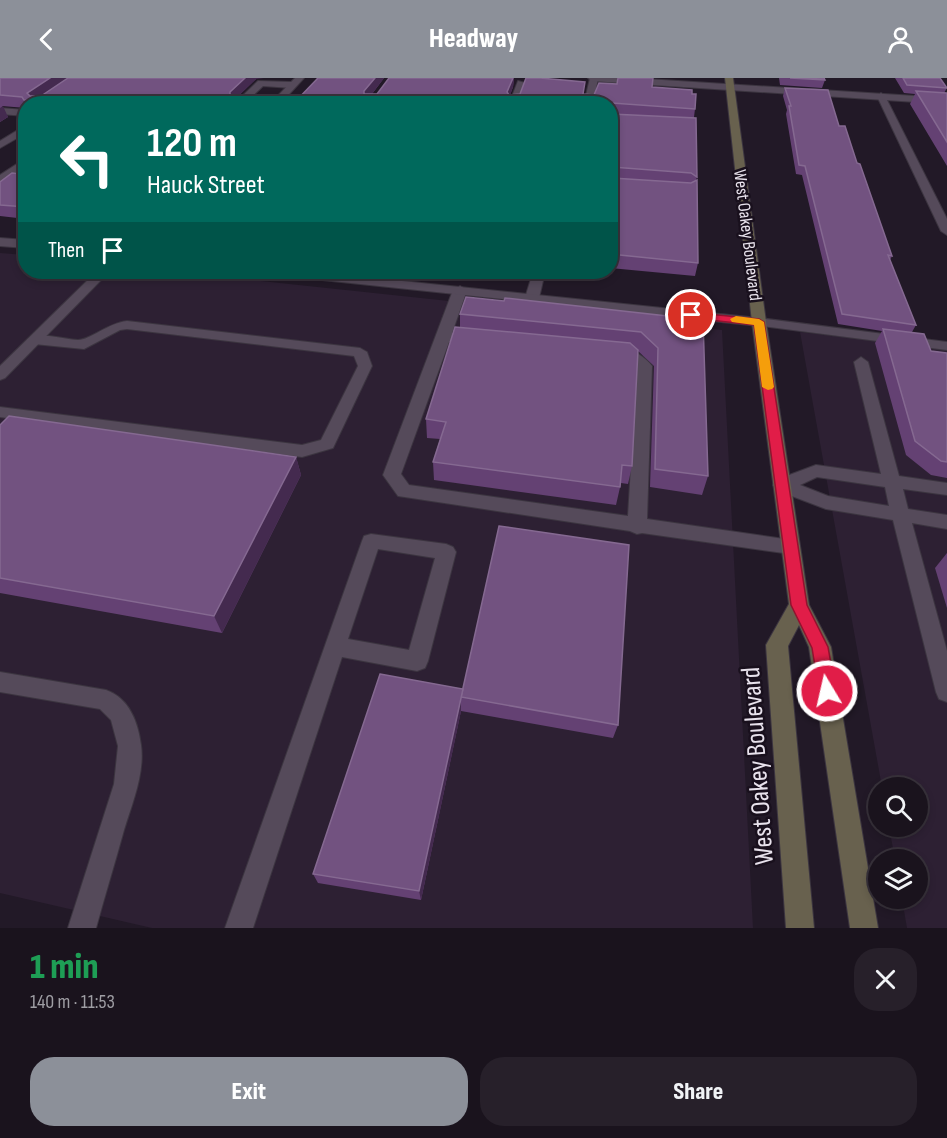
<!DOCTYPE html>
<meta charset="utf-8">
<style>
body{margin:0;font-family:"Sofia Sans Condensed",sans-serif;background:#27202a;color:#f1f3f6;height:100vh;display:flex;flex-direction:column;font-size:22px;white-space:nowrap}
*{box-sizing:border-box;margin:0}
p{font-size:20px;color:#9f9ea4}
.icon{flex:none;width:33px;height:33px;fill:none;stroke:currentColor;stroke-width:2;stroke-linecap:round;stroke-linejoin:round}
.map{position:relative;height:850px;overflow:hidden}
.details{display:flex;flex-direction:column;background:#1a131d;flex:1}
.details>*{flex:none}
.guide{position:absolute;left:18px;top:18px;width:600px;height:183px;border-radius:24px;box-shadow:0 3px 9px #0003,0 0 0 2px #38323b;background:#00695c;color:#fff;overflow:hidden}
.fabs{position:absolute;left:868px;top:699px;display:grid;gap:12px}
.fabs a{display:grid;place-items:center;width:60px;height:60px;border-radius:50%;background:#1a131d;box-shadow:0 3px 9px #0003,0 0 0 2px #38323b;font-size:30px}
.pin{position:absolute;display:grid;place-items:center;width:51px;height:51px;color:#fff;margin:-26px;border:3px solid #fff;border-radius:50%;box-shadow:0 2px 6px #0007}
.me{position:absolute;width:66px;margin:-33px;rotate:351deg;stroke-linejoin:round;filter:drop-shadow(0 0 4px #0008)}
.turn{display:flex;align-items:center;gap:21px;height:126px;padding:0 30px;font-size:27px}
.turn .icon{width:78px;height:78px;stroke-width:2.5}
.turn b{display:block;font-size:42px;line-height:51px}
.then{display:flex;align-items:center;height:57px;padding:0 30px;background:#0003;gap:12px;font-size:22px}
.round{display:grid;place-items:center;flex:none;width:63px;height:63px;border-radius:24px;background:#27202a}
.headline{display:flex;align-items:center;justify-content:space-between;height:102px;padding:0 30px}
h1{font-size:36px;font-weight:800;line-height:45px;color:#1e9e55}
.primary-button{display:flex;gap:12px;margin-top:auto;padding:12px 30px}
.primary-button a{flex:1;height:69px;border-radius:24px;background:#8c9099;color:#fff;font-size:24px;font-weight:800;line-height:69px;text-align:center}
.primary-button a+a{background:#27202a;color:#f1f3f6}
header{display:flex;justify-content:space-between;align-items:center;height:78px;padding:0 30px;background:#8c9099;color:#fff;font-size:27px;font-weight:800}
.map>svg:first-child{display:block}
</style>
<header><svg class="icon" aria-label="back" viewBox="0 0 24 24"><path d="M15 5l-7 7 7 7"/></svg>Headway<svg class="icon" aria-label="person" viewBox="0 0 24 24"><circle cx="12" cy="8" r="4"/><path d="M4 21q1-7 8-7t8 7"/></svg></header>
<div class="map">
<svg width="947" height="850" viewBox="0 0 947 850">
<rect width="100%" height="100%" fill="#221927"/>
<g fill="#2d2033">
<path d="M0,175l25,2 1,17h150l546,58 31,598h-601l-152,-35z"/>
<path d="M800,254l147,17v579h-40l-5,-29 16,-1v-38l-23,-1 -6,-32 29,-1v-38l-36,-1z"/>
</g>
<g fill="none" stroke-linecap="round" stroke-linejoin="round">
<defs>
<g id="lane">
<path d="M590,0h8l-5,26h-9z"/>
<path d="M258,3l34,1 4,3 -4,3 -29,-2 -19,18h-10z"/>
<path d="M518,3l7,2 -7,21h-9z"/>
<path d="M881,15l4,3 62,123v16l-6,-4 -64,-135z"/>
<path d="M0,30l26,2v6l-26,-2z"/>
<path d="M26,47v8l-26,15v-7z"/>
<path d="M26,80v8l-26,17v-8z"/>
<path d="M394,194h12l-6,14h-10l-2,-3z"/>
<path d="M533,194h12l-6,26 -7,4 -7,-4z"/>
<path d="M460,208l7,4 -15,43 25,3 7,4 -7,4 -28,-2 -48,132 8,11 219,31 9,-149 -10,-8 -17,-2 -2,-3c12,-13 35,0 44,12l-5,153 144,21 7,2 2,5 -2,5 -7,2 -149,-21 -5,1 -7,-3 -232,-35 -15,-21 70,-185z"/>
<path d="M759,240l188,24v8l-193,-25 -2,-3 2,-3z"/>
<path d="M127,243l233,27 7,4 5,14 -39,82 -31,9 -302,-40v-10l302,38 19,-5 37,-74 -4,-10 -227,-27 -7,1 -36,19 -50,-5 -7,-4c10,-10 38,0 51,0 12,0 30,-17 49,-19z"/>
<path d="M861,279l7,5 31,114 48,7v12l-44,-6 5,20 39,6v14l-35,-6 35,128v51l-8,-3 -3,-7 -43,-172 -67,-11 -50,-19 -3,-5 3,-5 40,-15 65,9 -27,-112zM817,399l68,10 4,19 -61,-10 -28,-11z"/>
<path d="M371,456l75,10 7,3 3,5 -28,109 -3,7 -8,3 -75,-14 -89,271h-28l137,-387 2,-5zM378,471l57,9 -26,92 -61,-11z"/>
<path d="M0,594l106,18c23,8 32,32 35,55 4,28 -9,59 -17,85 -9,33 -19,65 -28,98h-28l46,-144 4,-38 -7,-26 -11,-11 -100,-17z"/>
</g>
<g id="street">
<path d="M295,0h9l-24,26h-10z"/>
<path d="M588,0h43l316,20v6l-355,-23z"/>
<path d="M0,160l26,2v8l-26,-2z"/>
<path d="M96,194h13l-104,106 -5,2v-14z"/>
<path d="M278,194h38l443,46 7,4 -7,4 -475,-50z"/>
</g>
<path id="secondary" d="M725,0h8l33,244 43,283 22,42 47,281h-28l-41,-281 -10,-22 -11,21 26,282h-28l-20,-283 23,-41 -37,-282z"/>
</defs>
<use href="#lane" stroke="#3c3540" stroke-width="2"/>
<use href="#street" stroke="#3c3540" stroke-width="2"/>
<use href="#secondary" stroke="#3c3540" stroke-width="2"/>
<use href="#lane" fill="#554a5a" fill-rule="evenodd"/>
<use href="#street" fill="#554a5a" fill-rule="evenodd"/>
<use href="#secondary" fill="#68614e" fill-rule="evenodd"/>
</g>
<g fill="#644173">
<path d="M0,0l263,1h-7l-24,23v2h-206v4l-24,-2 6,11 -8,5z"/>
<path d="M316,0h68l-12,16h5l12,-16h125l-1,9 -3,8 74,-1 10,1 58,-8 40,7 3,15 -1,8 3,60 -1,3 2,83 -3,13 -85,-8v-164h-317l25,-25z"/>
<path d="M779,0h45l1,2 -3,8 -42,-3z"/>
<path d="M895,0h45l7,10 -3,5h3v73l-37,-62 5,-10 -11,-1z"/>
<path d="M785,10l54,38 18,37 35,93 -2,4 26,65 -4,7 19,19 16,2v125l-16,-3 -25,-20 -31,-112 7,-12 -44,-7 -36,-149 -6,-1 -10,-60 1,-4 -4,-14z"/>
<path d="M26,93v48l-26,-3v-34l22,-8z"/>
<path d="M460,236l243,6 5,156 -6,19 -52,-8 4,-121 -16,-15 -6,115 -4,18 -7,-1 -5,22 -182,-25 -1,-18 7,-23 -13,-1 -1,-19 34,-92z"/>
<path d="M0,347l296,32 5,18 -79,158 -222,-40z"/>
<path d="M947,475v55l-12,-40z"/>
<path d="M380,596l238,51 -5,13 -152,-27 -40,189 -103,-17 -5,-9z"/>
</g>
<g fill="#442a4f">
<path d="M50,0h19l-33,23 -9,-8z"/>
<path d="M245,0h19l-8,1 -24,23v2h-13l11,-12z"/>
<path d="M375,0h9l-19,25 -1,-12z"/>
<path d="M511,0h3l-1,9 -6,16v-11z"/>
<path d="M3,28l5,11 -8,5v-14z"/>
<path d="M296,379l5,18 -79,158 -8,-17z"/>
<path d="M461,621v12l-40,189 -2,-9z"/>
</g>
<g fill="#725280" stroke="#856991" stroke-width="1.5">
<path d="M0,0h50l-23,15 3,3h11l27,-18h177l-15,14v3l-11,9h-143l-52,-4 -2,-3 -22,-2z"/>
<path d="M318,0h57l-11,13v3h13l12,-16h124l-6,14 2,3 11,-1 6,-16h14l45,4 -2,12 11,1 5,-12 18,1 1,-6h35l-1,9 40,3v4h4l-1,15 -83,-6 -2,4v-3h-11l-27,-7 -1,7h-278z"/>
<path d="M790,0h34l1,2z"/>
<path d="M903,0h37l7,10 -40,-3z"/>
<path d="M785,10l43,2 11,36h6l12,37 3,1 32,92 -4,-1 28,70 -74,-11 -37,-148 -6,-1 -10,-59h2z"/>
<path d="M916,13l31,2v49z"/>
<path d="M610,35l1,1 85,4 1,59 -6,-4 -79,-6 -2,5z"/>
<path d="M26,93v36l-26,-2v-23l12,-9 10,1z"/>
<path d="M610,98l2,2 79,5 6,-3 1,83 -88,-9z"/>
<path d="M466,219l38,4 1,-3 198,22 5,156 -53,-7 3,-121 -17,-16 -181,-18z"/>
<path d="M455,249l175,16 8,7 -6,116 -10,-1 -2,22 -187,-25 13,-40 -20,-3z"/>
<path d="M883,251l41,5 7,17 16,2v109l-6,-1 -26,-20z"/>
<path d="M9,338l287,41 -82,159 -214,-38v-153z"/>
<path d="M499,448l130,19 -11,180 -157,-28z"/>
<path d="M380,596l83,15 -44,202 -106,-17z"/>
</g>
<path fill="#e11d48" stroke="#92132f" stroke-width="1.5" d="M687,234l72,7 5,3 43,283 21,42 8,44 -3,6 -6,2 -6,-2 -2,-6 -7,-43 -21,-43 -37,-280 -63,-7 -5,-3z"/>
<path fill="#f59e0b" d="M736,238l23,3 5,3 10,65 -2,2 -4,1 -6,-3 -8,-62 -22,-3 -2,-3z"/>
<g text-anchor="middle" stroke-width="5" stroke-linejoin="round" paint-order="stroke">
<g font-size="18" fill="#e8e2ec" stroke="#19101d">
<text transform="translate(748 157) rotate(83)" y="6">West Oakey Boulevard</text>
</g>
<g font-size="27" fill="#e8e2ec" stroke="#19101d">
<text transform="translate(757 688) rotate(-94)" y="9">West Oakey Boulevard</text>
</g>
</g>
</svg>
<div class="fabs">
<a><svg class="icon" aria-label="search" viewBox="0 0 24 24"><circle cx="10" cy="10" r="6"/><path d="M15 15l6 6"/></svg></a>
<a><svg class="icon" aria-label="layers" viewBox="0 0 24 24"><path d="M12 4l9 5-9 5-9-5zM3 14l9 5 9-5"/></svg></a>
</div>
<div class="pin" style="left:691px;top:237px;background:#d93025"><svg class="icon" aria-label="arrive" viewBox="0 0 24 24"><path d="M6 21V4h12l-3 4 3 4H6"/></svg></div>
<svg class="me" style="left:827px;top:613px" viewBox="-20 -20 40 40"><circle r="17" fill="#e11d48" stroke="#fff" stroke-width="3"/><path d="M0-11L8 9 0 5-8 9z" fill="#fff"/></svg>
<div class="guide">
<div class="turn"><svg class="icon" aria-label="left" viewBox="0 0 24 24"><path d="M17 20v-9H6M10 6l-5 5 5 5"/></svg><div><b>120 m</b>Hauck Street</div></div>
<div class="then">Then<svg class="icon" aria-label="arrive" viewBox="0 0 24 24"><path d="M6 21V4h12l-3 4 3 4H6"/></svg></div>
</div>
</div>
<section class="details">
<div class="headline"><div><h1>1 min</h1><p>140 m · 11:53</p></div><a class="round"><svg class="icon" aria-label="close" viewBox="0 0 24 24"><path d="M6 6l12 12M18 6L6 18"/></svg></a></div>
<div class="primary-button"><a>Exit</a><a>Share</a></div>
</section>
